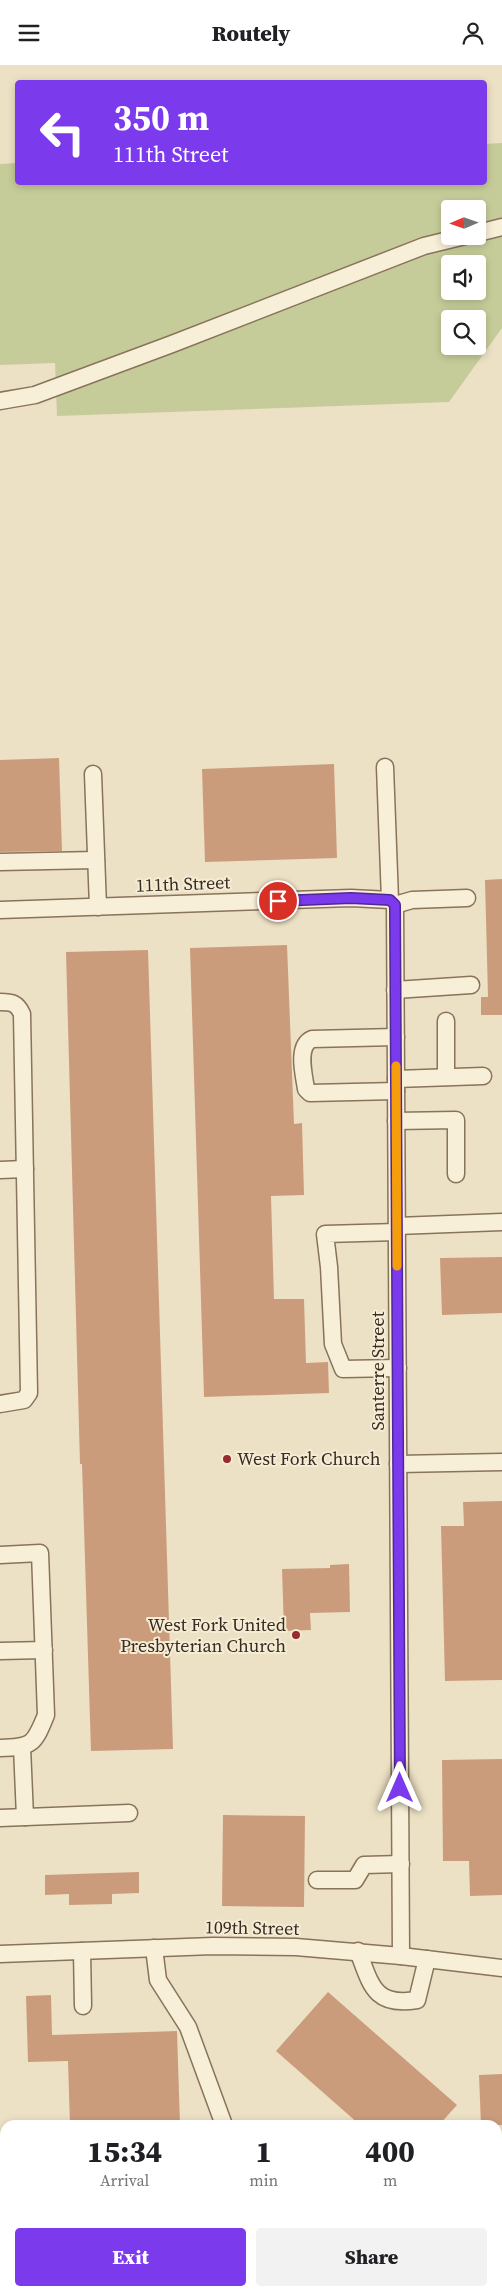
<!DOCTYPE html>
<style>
body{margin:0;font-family:"Source Serif 4",serif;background:#f2f2f2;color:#202124;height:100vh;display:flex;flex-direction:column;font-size:19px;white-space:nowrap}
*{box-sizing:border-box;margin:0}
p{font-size:16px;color:#757577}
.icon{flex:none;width:28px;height:28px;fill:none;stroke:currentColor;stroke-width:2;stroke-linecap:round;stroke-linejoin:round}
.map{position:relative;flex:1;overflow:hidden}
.sheet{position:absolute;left:0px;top:2055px;width:502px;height:176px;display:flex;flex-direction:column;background:#fff;border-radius:15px 15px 0 0;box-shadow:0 2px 8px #0003}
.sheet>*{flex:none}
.hud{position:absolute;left:15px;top:15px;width:472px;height:105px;border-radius:5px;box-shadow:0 2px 8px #0003;background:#7c3aed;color:#fff;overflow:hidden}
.needle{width:32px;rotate:268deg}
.buttons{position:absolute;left:441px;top:135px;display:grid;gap:10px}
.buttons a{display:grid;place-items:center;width:45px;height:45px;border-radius:5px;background:#fff;box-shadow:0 2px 8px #0003;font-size:25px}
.pin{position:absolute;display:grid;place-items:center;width:42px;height:42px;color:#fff;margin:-21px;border:2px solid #fff;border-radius:50%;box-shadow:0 1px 5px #0007}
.me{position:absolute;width:55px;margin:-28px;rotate:0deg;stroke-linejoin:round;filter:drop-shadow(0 0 4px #0008)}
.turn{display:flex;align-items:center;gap:18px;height:105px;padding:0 15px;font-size:22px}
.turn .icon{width:65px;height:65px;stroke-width:2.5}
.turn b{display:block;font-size:35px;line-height:42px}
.eta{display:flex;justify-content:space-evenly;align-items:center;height:85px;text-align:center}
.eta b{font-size:30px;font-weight:800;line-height:35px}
.cta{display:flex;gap:10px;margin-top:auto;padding:10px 15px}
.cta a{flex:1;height:58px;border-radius:5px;background:#7c3aed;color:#fff;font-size:20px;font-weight:800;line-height:58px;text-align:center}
.cta a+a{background:#f2f2f2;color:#202124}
header{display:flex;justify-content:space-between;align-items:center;height:65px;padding:0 15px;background:#fff;font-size:22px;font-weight:800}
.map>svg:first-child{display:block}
</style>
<header><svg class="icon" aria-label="menu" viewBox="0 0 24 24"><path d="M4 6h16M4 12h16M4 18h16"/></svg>Routely<svg class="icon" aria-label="person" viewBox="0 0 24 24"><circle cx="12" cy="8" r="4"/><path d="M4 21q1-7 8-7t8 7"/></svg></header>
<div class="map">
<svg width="502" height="2231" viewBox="0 0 502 2231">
<rect width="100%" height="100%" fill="#ede1c5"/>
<path fill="#c6cc99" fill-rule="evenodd" d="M502,78v185l-53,74 -392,14 -2,-53 -55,2v-201l17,-1 1,20h467v-39zM450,144h28v27h-28zM450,199h28v27h-28zM450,254h28v27h-28z"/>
<g fill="#cb9c7c">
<path d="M59,693l3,93 -62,1v-92z"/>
<path d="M334,699l3,94 -132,4 -3,-93z"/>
<path d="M502,814v136h-21v-18h7l-3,-117z"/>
<path d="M287,880l7,179 8,-1 2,72 -33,1 3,103h30l2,64 22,-1 1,31 -125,4 -14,-449z"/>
<path d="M148,885l25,799 -82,2 -9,-287h-2l-14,-512z"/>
<path d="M502,1192v56l-60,2 -2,-57z"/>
<path d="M502,1436v179l-57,1 -4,-155h23l-1,-24z"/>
<path d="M349,1499l1,48 -40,1 1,17 -27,1 -2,-62 48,-1v-3z"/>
<path d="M502,1694v136l-32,1 -1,-35h-26l-1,-101z"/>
<path d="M223,1750l82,1 -1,91 -82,-1z"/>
<path d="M139,1807v21l-27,1v10l-43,1v-11l-24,1v-20z"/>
<path d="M328,1927l129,113 -18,20h-79l-84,-74z"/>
<path d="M51,1930l1,40 125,-4 3,94h-110l-2,-64 -40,1 -2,-66z"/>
<path d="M502,2009v51h-21l-2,-50z"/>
</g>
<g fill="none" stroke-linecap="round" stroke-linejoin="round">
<defs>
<g id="minor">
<path d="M478,168l24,-6"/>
<path d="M0,336l35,-6 137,-51 252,-98 41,-10"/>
<path d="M385,702l5,133"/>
<path d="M93,709l5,133"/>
<path d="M0,797l96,-2"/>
<path d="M395,840l6,1051"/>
<path d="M395,840l17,-5 55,-2"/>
<path d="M0,845l351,-12 39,2 5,5"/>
<path d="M395,925l76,-5"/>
<path d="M0,937c12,0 17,1 22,12l7,379 -5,7 -24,4"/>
<path d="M396,972l-84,2c-16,7 -8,36 -6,50l4,4 86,-2"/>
<path d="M446,1012v-56"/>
<path d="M396,1014l87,-3"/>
<path d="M396,1056l60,-1v54"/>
<path d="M0,1105l25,-1"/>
<path d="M397,1161l105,-4"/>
<path d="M397,1167l-72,2 4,33 4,77 10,25 55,-1"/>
<path d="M398,1399l104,-2"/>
<path d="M0,1490l40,-2 6,162c-12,30 -14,32 -46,33"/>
<path d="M0,1586l44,-1"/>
<path d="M22,1682l3,70"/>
<path d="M0,1753l129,-5"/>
<path d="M317,1815h38l9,-15 37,-1"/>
<path d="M154,1883l4,32 30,47 36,98"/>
<path d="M82,1886l1,55"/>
<path d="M358,1886c13,34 16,56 59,49l10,-41"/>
<path d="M0,1889l213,-8 83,1 105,9 101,12"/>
</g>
</defs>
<use href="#minor" stroke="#88735b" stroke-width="19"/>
<use href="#minor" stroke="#f8efd8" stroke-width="16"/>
</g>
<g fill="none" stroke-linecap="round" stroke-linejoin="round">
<defs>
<path id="route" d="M278,836l73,-3 39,2 5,5 5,883"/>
</defs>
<use href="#route" stroke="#51269a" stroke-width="12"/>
<use href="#route" stroke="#7c3aed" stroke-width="9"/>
<path stroke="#f59e0b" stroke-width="9" d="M396,1001l1,200"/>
</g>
<g fill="#962c2d" stroke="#f5ecd5" stroke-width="2">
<circle cx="227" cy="1394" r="5"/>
<circle cx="296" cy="1570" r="5"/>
</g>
<g text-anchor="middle" stroke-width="4" stroke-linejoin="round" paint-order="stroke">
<g font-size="18" fill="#392b1f" stroke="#f5ecd5">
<text transform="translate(183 819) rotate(-2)" y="6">111th Street</text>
<text transform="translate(378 1306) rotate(-90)" y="6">Santerre Street</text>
<text transform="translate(252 1863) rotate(1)" y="6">109th Street</text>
</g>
<g font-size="18" fill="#392b1f" stroke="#f5ecd5" text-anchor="start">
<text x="237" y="1400">West Fork Church</text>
<text x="286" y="1566" text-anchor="end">West Fork United<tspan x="286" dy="21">Presbyterian Church</tspan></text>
</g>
</g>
</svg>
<div class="buttons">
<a><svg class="needle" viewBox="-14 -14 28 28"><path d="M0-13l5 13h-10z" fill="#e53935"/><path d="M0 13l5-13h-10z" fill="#757577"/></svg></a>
<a><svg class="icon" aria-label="sound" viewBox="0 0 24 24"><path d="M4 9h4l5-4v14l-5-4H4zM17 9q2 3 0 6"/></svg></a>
<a><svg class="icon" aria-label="search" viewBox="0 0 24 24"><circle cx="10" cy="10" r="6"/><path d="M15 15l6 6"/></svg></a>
</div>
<div class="pin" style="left:278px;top:836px;background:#d93025"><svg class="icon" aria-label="arrive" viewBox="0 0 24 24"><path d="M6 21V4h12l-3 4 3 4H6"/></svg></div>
<svg class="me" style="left:400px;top:1723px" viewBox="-20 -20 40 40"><path d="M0-17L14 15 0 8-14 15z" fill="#7c3aed" stroke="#fff" stroke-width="4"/></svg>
<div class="hud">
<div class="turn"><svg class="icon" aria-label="left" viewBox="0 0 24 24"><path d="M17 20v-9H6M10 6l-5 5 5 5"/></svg><div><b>350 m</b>111th Street</div></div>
</div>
<section class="sheet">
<div class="eta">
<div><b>15:34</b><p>Arrival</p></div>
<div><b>1</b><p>min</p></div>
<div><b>400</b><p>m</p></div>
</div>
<div class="cta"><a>Exit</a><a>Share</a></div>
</section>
</div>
